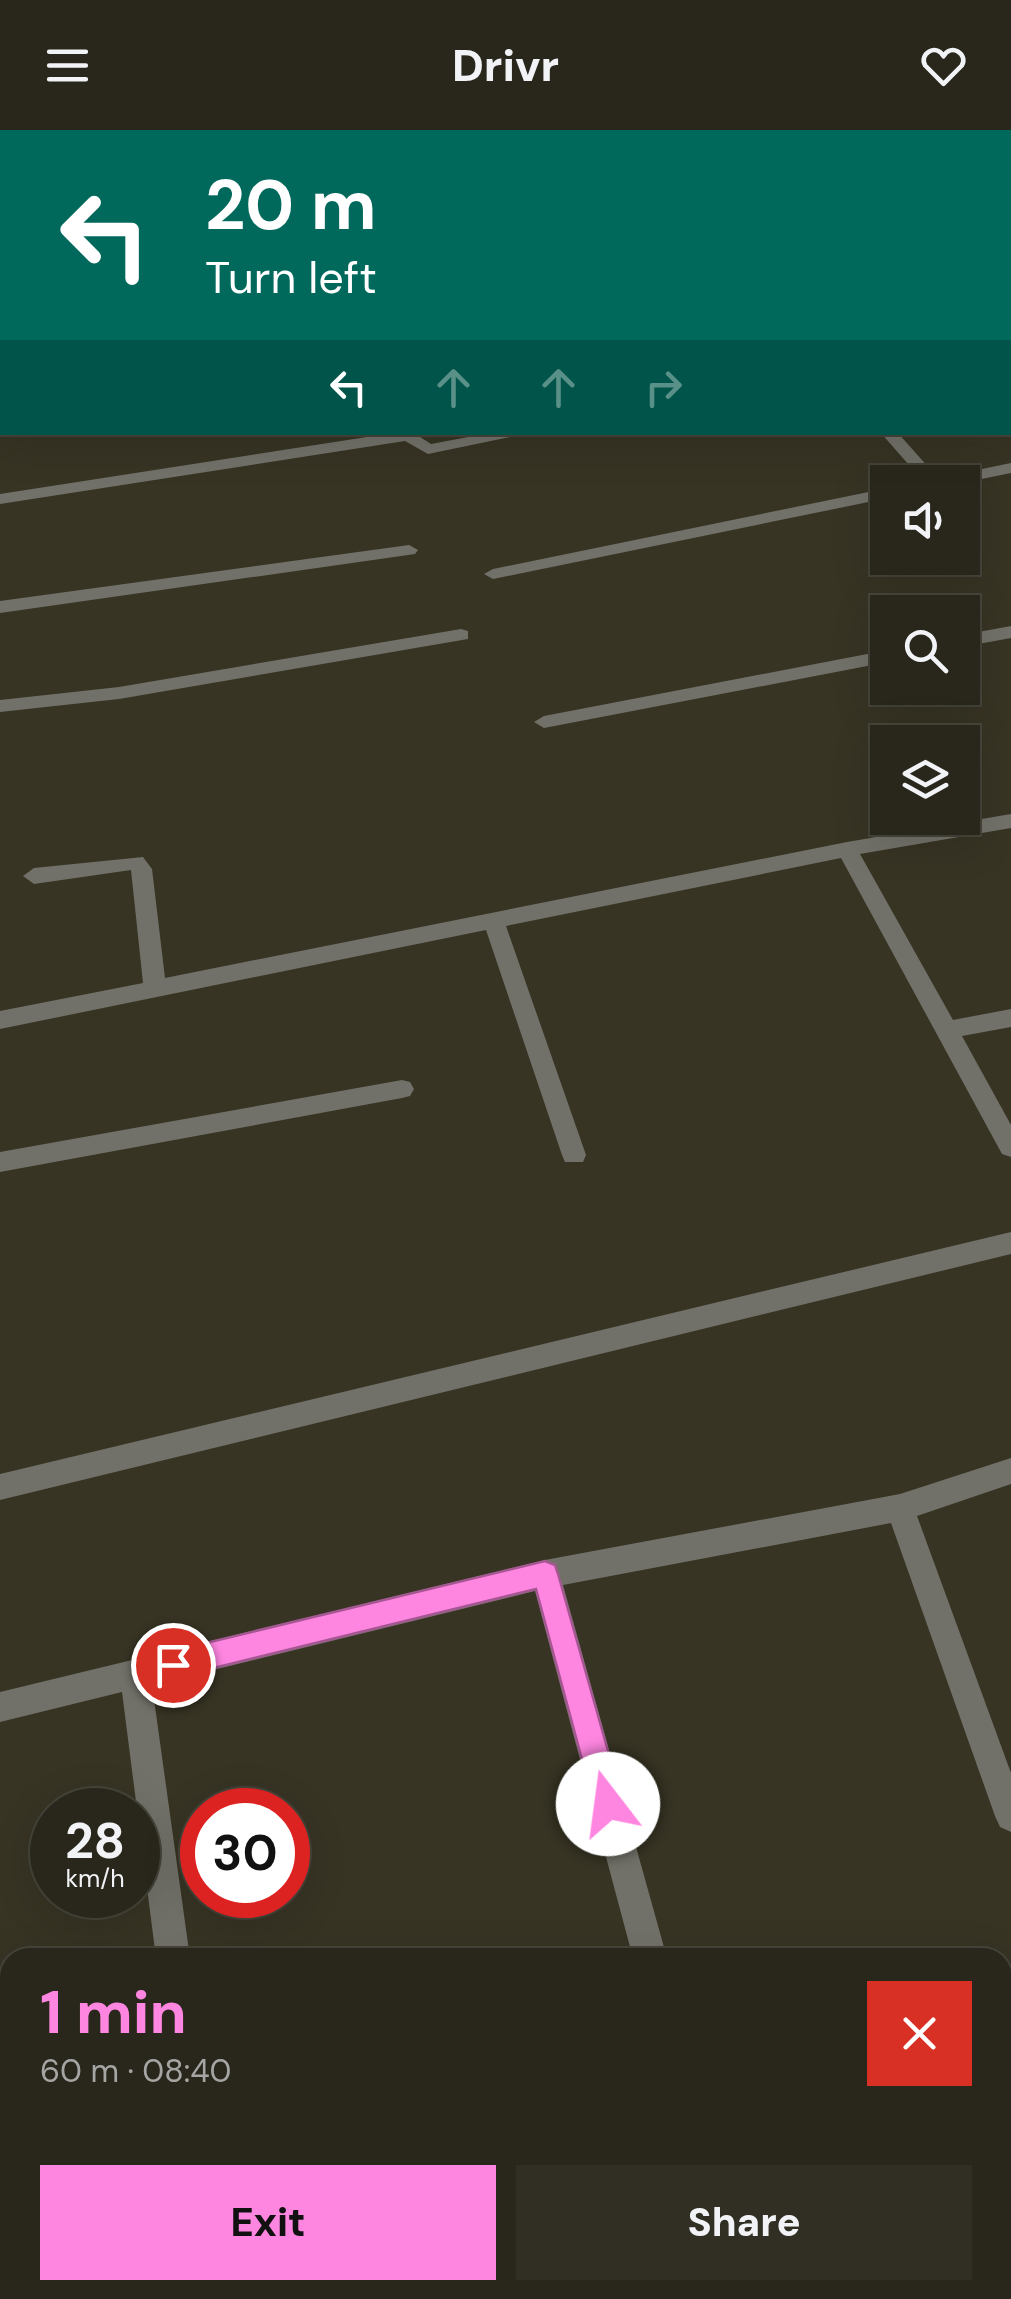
<!DOCTYPE html>
<meta charset="utf-8">
<style>
body{margin:0;font-family:"DM Sans",sans-serif;background:#312f24;color:#f1f3f6;height:100vh;display:flex;flex-direction:column;font-size:38px;white-space:nowrap}
*{box-sizing:border-box;margin:0}
p{font-size:32px;color:#a5a5a3}
.icon{flex:none;width:55px;height:55px;fill:none;stroke:currentColor;stroke-width:2;stroke-linecap:round;stroke-linejoin:round}
.map{position:relative;flex:1;overflow:hidden}
.drawer{position:absolute;left:0px;top:1818px;width:1012px;height:352px;display:flex;flex-direction:column;background:#29271b;border-radius:30px 30px 0 0;box-shadow:0 10px 40px #0002,0 0 0 2px #45443a}
.drawer>*{flex:none}
.banner{position:absolute;left:0px;top:0px;width:1012px;height:305px;box-shadow:0 10px 40px #0002,0 0 0 2px #45443a;background:#00695c;color:#fff;overflow:hidden}
.fabs{position:absolute;left:870px;top:335px;display:grid;gap:20px}
.fabs a{display:grid;place-items:center;width:110px;height:110px;border-radius:0px;background:#29271b;box-shadow:0 10px 40px #0002,0 0 0 2px #45443a;font-size:50px}
.speed{position:absolute;left:30px;top:1658px;display:flex;gap:20px;font-size:50px;font-weight:700;text-align:center}
.speed>*{display:grid;place-content:center;width:130px;height:130px;border-radius:50%;background:#29271b;box-shadow:0 10px 40px #0002,0 0 0 2px #45443a;line-height:1}
.speed small{font-size:25px;font-weight:400}
.speed .limit{border:15px solid #d22;background:#fff;color:#111}
.pin{position:absolute;display:grid;place-items:center;width:85px;height:85px;color:#fff;margin:-42px;border:5px solid #fff;border-radius:50%;box-shadow:0 2px 10px #0007}
.me{position:absolute;width:110px;margin:-55px;rotate:345deg;stroke-linejoin:round;filter:drop-shadow(0 0 8px #0008)}
.turn{display:flex;align-items:center;gap:35px;height:210px;padding:0 40px;font-size:45px}
.turn .icon{width:130px;height:130px;stroke-width:2.5}
.turn b{display:block;font-size:70px;line-height:85px}
.lanes{display:flex;align-items:center;height:95px;padding:0 40px;background:#0003;justify-content:center;gap:50px;direction:ltr}
.lanes .off{opacity:.35}
.round{display:grid;place-items:center;flex:none;width:105px;height:105px;border-radius:0px;background:#312f24}
.overview{display:flex;align-items:center;justify-content:space-between;height:170px;padding:0 40px}
h1{font-size:60px;font-weight:800;line-height:75px;color:#fe86e0}
.primary-button{display:flex;gap:20px;margin-top:auto;padding:20px 40px}
.primary-button a{flex:1;height:115px;border-radius:0px;background:#fe86e0;color:#111;font-size:40px;font-weight:800;line-height:115px;text-align:center}
.primary-button a+a{background:#312f24;color:#f1f3f6}
header{display:flex;justify-content:space-between;align-items:center;height:130px;padding:0 40px;background:#29271b;font-size:45px;font-weight:800}
.map>svg:first-child{display:block}
</style>
<header><svg class="icon" aria-label="menu" viewBox="0 0 24 24"><path d="M4 6h16M4 12h16M4 18h16"/></svg>Drivr<svg class="icon" aria-label="heart" viewBox="0 0 24 24"><path d="M12 20l-8-8c-3-5 5-10 8-4 3-6 11-1 8 4z"/></svg></header>
<div class="map">
<svg width="1011" height="2169" viewBox="0 0 1011 2169">
<rect width="100%" height="100%" fill="#373424"/>
<path fill="#4e3e48" stroke="#84727d" stroke-width="2.5" d="M0,0h178v2h-176l-2,41z"/>
<g fill="none" stroke-linecap="round" stroke-linejoin="round">
<g fill="#727169" fill-rule="evenodd">
<rect x="1010" y="85" width="1" height="8"/>
<rect x="0" y="147" width="2" height="8"/>
<rect x="1010" y="170" width="1" height="8"/>
<path d="M1010,199l1,1v10l-1,-1z"/>
<path d="M2,252v10l-2,1v-10z"/>
<path d="M399,302l15,1 17,11 64,-12h39l-106,22 -23,-13 -405,63v-10z"/>
<path d="M880,302h17l41,46 73,-15v10l-49,10 -38,-1z"/>
<path d="M888,358v10l-395,81 -9,-5 9,-5z"/>
<path d="M409,415l9,5 -3,4 -415,59v-12z"/>
<path d="M1011,496v12l-49,9v-12z"/>
<path d="M461,499l7,2v8l-349,60 -119,13v-12l119,-13z"/>
<path d="M888,520v12l-344,66 -10,-6 10,-6z"/>
<path d="M1011,684v14l-151,26 93,166 58,-11v18l-49,9 49,89v32l-9,-3 -161,-296 -335,68 80,229 -3,7h-18l-3,-7 -76,-225 -486,99v-18l143,-28 -12,-113 -97,14 -11,-8 11,-8 109,-11 9,12 13,109 682,-136z"/>
<path d="M402,950l8,2 4,7 -4,7 -8,2 -402,74v-20z"/>
<path d="M1011,1102v22l-1011,246v-26z"/>
<path d="M1011,1328v26l-94,32 94,257v59l-11,-5 -5,-11 -104,-293 -328,62 104,373h-34l-98,-367 -383,94 38,273h-34l-34,-266 -122,30v-30l545,-132 355,-66z"/>
<path d="M1011,2054v36l-9,2v-36z"/>
<path d="M197,2160h38l2,9h-38z"/>
<path d="M691,2160h60l-4,9h-60z"/>
</g>
</g>
<path fill="#fe86e0" stroke="#a55792" stroke-width="2.5" d="M545,1431l10,4 3,9 65,230 -5,10 -10,4 -10,-4 -4,-10 -58,-215 -363,89 -10,-4 -4,-9 4,-10 10,-4z"/>
</svg>
<div class="fabs">
<a><svg class="icon" aria-label="sound" viewBox="0 0 24 24"><path d="M4 9h4l5-4v14l-5-4H4zM17 9q2 3 0 6"/></svg></a>
<a><svg class="icon" aria-label="search" viewBox="0 0 24 24"><circle cx="10" cy="10" r="6"/><path d="M15 15l6 6"/></svg></a>
<a><svg class="icon" aria-label="layers" viewBox="0 0 24 24"><path d="M12 4l9 5-9 5-9-5zM3 14l9 5 9-5"/></svg></a>
</div>
<div class="speed"><div>28<small>km/h</small></div><div class="limit">30</div></div>
<div class="pin" style="left:173px;top:1535px;background:#d93025"><svg class="icon" aria-label="arrive" viewBox="0 0 24 24"><path d="M6 21V4h12l-3 4 3 4H6"/></svg></div>
<svg class="me" style="left:608px;top:1674px" viewBox="-20 -20 40 40"><circle r="19" fill="#fff"/><path d="M0-13L10 11 0 6-10 11z" fill="#fe86e0"/></svg>
<div class="banner">
<div class="turn"><svg class="icon" aria-label="left" viewBox="0 0 24 24"><path d="M17 20v-9H6M10 6l-5 5 5 5"/></svg><div><b>20 m</b>Turn left</div></div>
<div class="lanes"><svg class="icon" aria-label="left" viewBox="0 0 24 24"><path d="M17 20v-9H6M10 6l-5 5 5 5"/></svg><svg class="icon off" aria-label="ahead" viewBox="0 0 24 24"><path d="M12 20V5M6 11l6-6 6 6"/></svg><svg class="icon off" aria-label="ahead" viewBox="0 0 24 24"><path d="M12 20V5M6 11l6-6 6 6"/></svg><svg class="icon off" aria-label="right" viewBox="0 0 24 24"><path d="M7 20v-9h11M14 6l5 5-5 5"/></svg></div>
</div>
<section class="drawer">
<div class="overview"><div><h1>1 min</h1><p>60 m · 08:40</p></div><a class="round" style="background:#d93025;color:#fff"><svg class="icon" aria-label="close" viewBox="0 0 24 24"><path d="M6 6l12 12M18 6L6 18"/></svg></a></div>
<div class="primary-button"><a>Exit</a><a>Share</a></div>
</section>
</div>
